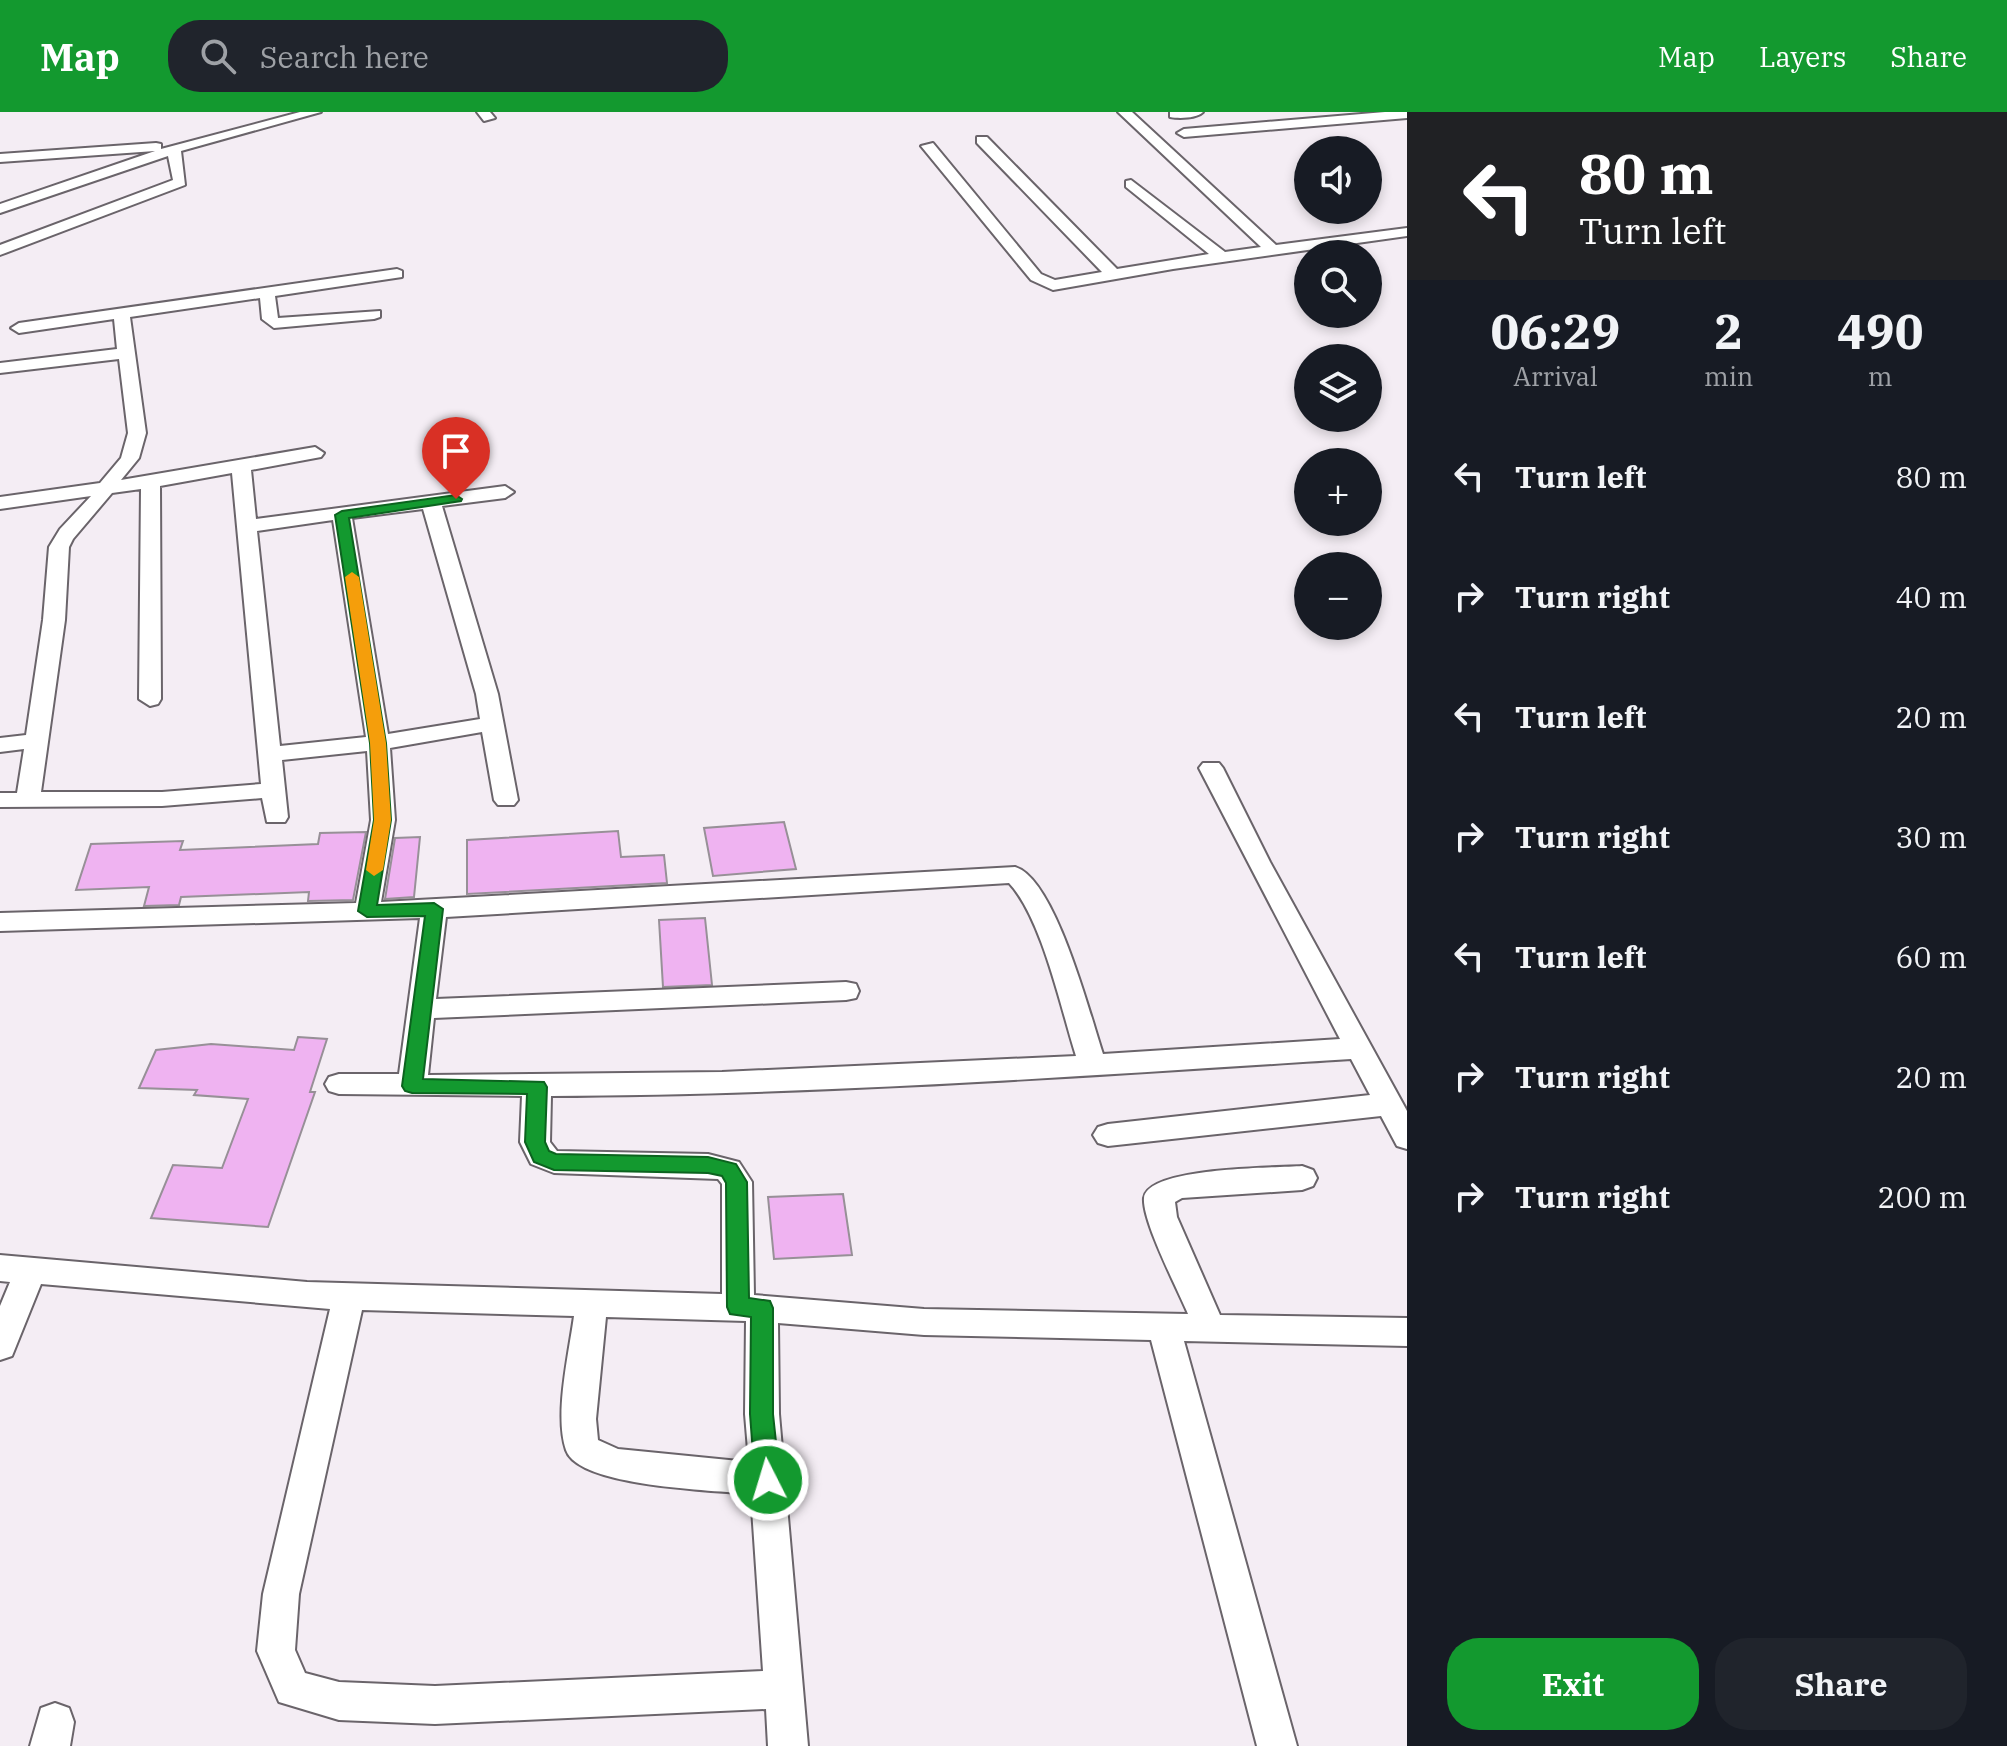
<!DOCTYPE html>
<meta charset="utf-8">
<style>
body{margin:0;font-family:"IBM Plex Serif",serif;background:#20242c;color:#f1f3f6;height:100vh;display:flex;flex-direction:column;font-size:30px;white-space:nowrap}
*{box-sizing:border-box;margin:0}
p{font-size:26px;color:#9ea1a6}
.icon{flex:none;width:44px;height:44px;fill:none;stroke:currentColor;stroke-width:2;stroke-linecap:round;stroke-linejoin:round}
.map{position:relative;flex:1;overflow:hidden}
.panel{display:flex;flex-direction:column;background:#171b24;width:600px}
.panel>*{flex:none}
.top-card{background:#202124;color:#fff;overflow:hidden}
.tools{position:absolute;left:1294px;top:24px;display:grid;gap:16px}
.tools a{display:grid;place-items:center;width:88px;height:88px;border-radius:50%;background:#171b24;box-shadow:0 4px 12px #0003;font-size:40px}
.pin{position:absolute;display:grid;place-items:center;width:68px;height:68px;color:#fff;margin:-82px -34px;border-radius:50% 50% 50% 0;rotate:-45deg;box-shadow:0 0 8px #0007}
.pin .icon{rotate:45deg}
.me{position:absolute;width:88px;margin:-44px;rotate:355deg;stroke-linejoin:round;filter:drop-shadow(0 0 6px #0008)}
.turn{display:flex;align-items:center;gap:28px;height:168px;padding:0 40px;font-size:36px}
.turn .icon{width:104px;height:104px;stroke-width:2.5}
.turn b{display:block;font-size:56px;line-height:68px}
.eta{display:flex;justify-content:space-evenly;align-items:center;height:136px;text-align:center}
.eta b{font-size:48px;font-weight:800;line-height:56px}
.cta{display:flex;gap:16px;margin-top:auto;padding:16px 40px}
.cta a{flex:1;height:92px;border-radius:32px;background:#13992f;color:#fff;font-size:32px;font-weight:800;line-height:92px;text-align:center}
.cta a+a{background:#20242c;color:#f1f3f6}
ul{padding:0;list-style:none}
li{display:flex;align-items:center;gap:24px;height:120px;padding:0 40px}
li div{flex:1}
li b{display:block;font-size:30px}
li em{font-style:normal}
header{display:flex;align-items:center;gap:48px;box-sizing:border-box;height:112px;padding:0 40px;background:#13992f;color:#fff}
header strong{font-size:38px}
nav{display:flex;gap:44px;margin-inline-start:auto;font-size:28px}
.search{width:560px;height:72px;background:#20242c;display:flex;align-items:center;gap:20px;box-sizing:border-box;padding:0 28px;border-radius:32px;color:#9ea1a6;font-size:30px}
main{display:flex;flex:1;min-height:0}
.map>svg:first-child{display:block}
</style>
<header>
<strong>Map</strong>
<div class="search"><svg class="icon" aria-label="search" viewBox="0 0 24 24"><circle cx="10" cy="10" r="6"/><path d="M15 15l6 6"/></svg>Search here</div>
<nav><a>Map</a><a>Layers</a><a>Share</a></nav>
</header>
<main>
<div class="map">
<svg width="1407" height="1634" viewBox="0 0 1407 1634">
<rect width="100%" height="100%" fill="#f4edf4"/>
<g fill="#efb3f1" stroke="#979097" stroke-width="2">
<path d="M784,710l12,47 -83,7 -9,-48z"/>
<path d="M618,719l3,26 43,-2 3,28 -200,11v-54z"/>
<path d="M366,720l-13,68 -45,1 1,-9 -128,5 -2,8 -35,1 5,-19 -73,3 15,-46 92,-3 -3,9 138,-6 2,-11z"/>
<path d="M420,725l-6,60 -29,2 10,-61z"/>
<path d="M705,806l7,67 -49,2 -4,-67z"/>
<path d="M298,925l29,2 -17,53h5l-47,135 -117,-9 22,-53 49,3 26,-69 -54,-4 3,-5 -58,-2 17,-38 55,-6 83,6z"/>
<path d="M843,1082l9,61 -78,4 -6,-62z"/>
</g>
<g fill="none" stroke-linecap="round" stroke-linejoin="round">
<defs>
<g id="minor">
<path d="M300,0h21l-140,39 4,34 -185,70v-10l173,-65 -5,-24 -168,57v-9l155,-53 -155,11v-8l156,-11 5,1v5z"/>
<path d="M477,0h13l5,6 -11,3z"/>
<path d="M1118,0h14l144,133 131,-17v8l-234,33 -120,21 -22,-10 -110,-134 12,-3 108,131 14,6 47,-8 -125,-129v-6h10l130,132 92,-15 -83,-67v-6l5,-1 94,72 36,-5z"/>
<path d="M1170,0h33c-6,6 -23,7 -33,5z"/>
<path d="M1385,0h22v6l-223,19 -7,-4 7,-4z"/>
<path d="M397,157l5,2v6l-127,19 3,22 102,-7v6l-6,2 -100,9 -12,-9 -2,-21 -130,19 16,116 -7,25 -18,22 194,-33 9,6 -3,4 -70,13 5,49 249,-33 9,6 -9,6 -63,8 56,188 20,106 -4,5h-16l-4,-5 -12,-68 -92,16 5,72 -14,82 634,-35c40,11 75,148 88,187l237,-15 -141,-271 4,-5h16l4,5 47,94 137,249v38l-10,-3 -16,-30 -273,30 -10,-3 -5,-8 5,-8 10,-3 262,-29 -19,-36c-267,17 -533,36 -800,37l-1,46 7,9 151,3 31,8 13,20 2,113 170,14 264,5c-10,-24 -46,-93 -44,-116 3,-31 131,-30 158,-32l11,4 4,8 -4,8 -11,4 -120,8 -7,4 2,15 43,98 187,3v28l-223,-5 113,405h-40l-106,-406 -227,-5 -146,-12 1,91 29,332h-40l-2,-37 -331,15 -96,-4 -60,-18 -22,-51 6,-57 67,-285 -289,-25 -29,72 -12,4v-54l10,-24 -10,-1v-26l307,27 415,12v-110l-4,-5 -164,-6 -23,-9 -11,-22 2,-46 -183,-2 -10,-3 -4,-7 4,-7 10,-3h60l21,-156 -420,13v-18l356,-10 15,-83 -4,-69 -85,9 6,57 -3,5h-18l-5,-24 -100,8 -162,1v-14h17l7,-44 -24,3v-14l26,-3 17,-115 6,-73 11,-18 31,-33 -91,13v-12l100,-14 21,-25 7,-25 -9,-74 -119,14v-10l117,-14 -3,-30 -95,14 -8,-5 8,-5zM232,361l29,311 -99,8h-121l24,-172 4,-73 4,-8 39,-46 29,-4 -2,210 11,7 8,-2 3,-5 -1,-213zM423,397l53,185 4,25 -92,15 -36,-216zM333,408l33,217 -86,9 -23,-215zM1009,771c33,35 52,126 67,173l-354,16 -294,3 6,-57 412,-18 10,-2 3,-7 -3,-7 -10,-2 -410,17 10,-82zM362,1198l212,6c-5,37 -20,99 -8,134 12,37 148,40 185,44l12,177 -328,15 -96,-4 -34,-9 -10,-23 4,-56zM606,1205l140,4 -1,93 4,48 -131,-13 -20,-9 -2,-21z"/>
<path d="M55,1591l14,5 5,14 -4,24h-40l11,-38z"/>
</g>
</defs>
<use href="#minor" stroke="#6a646a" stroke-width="4"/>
<use href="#minor" fill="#fff" fill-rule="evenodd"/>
</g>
<path fill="#13992f" stroke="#0c631f" stroke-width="2" d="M456,383l6,4 -1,2 -112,17 37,225 5,77 -14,85 57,-2 9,6 -20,170 121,3 3,5 -2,55 4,9 7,3 152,3 28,7 11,18 2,116 21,3 3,7v106l7,66 -4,8 -8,3 -9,-3 -4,-8 -5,-66 1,-97 -21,-3 -3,-7 -1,-124 -4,-7 -14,-3 -154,-3 -20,-8 -9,-20 2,-48 -115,-1 -7,-2 -3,-5 23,-170 -58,1 -9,-6 16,-91 -4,-77 -35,-228 7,-4z"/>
<path fill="#f59e0b" d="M352,460l7,5 27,166 5,77 -8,50 -9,6 -8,-6 8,-50 -4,-77 -25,-166z"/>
</svg>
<div class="tools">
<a><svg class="icon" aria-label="sound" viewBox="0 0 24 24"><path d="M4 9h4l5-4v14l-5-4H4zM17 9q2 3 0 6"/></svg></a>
<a><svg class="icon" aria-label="search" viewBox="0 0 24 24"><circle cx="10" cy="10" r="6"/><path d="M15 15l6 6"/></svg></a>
<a><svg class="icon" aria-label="layers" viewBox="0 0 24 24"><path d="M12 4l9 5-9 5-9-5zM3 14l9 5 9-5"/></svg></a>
<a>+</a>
<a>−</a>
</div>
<div class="pin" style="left:456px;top:387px;background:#d93025"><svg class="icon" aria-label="arrive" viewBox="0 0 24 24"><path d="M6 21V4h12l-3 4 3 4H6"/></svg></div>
<svg class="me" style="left:768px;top:1368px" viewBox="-20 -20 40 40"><circle r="17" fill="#13992f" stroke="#fff" stroke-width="3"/><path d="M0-11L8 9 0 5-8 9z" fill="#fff"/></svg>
</div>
<section class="panel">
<div class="top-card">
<div class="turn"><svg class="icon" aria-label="left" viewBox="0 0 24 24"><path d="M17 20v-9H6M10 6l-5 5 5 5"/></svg><div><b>80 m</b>Turn left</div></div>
</div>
<div class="eta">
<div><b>06:29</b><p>Arrival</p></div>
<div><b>2</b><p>min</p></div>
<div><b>490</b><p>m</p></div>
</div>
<ul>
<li><svg class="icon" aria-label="left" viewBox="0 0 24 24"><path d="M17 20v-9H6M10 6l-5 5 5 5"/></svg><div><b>Turn left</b></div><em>80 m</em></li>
<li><svg class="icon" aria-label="right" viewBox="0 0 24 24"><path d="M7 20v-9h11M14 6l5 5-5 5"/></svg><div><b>Turn right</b></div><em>40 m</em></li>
<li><svg class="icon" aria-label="left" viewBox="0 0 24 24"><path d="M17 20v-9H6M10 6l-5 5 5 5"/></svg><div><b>Turn left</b></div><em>20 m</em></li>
<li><svg class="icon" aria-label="right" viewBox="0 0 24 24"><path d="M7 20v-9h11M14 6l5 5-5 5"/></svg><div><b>Turn right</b></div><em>30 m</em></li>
<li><svg class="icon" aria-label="left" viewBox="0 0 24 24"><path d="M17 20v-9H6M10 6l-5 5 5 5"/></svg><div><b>Turn left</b></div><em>60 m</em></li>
<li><svg class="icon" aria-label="right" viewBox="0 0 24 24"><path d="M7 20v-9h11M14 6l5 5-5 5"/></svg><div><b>Turn right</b></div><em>20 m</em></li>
<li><svg class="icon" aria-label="right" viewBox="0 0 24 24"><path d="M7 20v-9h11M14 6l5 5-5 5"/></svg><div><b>Turn right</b></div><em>200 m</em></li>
</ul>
<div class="cta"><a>Exit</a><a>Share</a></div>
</section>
</main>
